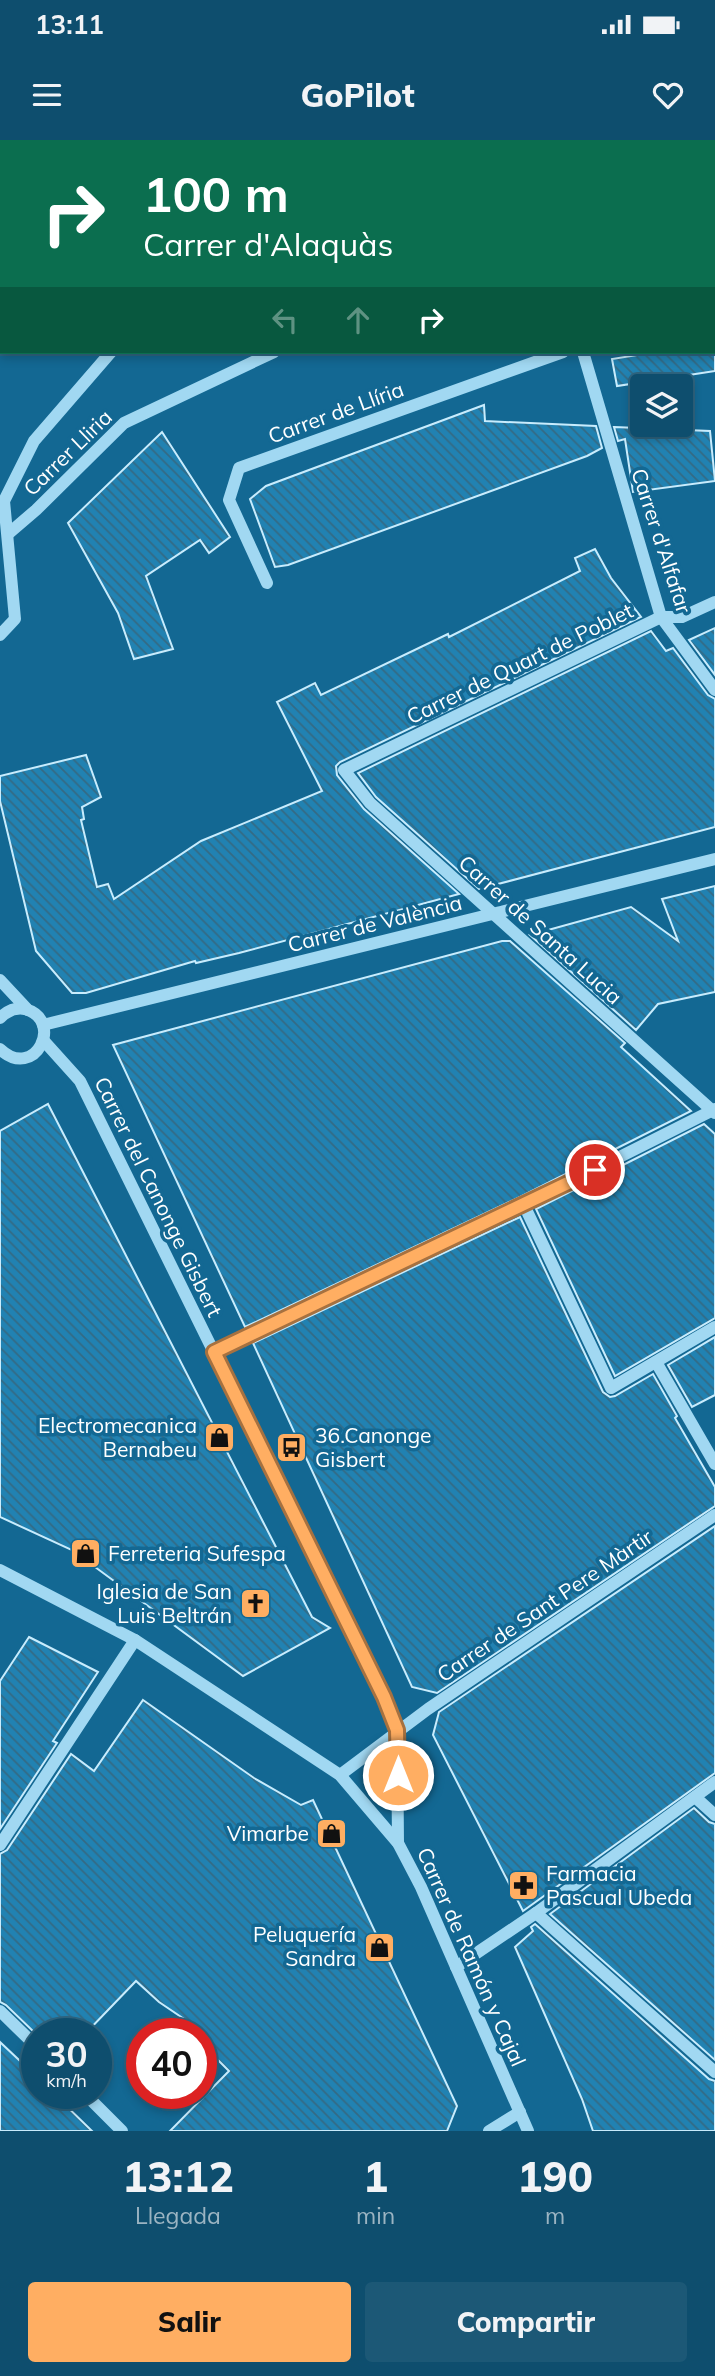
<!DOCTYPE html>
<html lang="es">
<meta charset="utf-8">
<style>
body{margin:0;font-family:Mulish,sans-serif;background:#1c5876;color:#f1f3f6;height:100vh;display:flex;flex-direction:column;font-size:26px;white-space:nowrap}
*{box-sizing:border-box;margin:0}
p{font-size:23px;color:#9bb4c2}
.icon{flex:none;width:38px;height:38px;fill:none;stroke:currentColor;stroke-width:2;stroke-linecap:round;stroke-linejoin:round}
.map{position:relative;height:1991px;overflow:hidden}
.details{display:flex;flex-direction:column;background:#0e4e6e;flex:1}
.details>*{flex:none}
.banner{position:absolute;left:0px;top:0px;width:716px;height:214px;box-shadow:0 4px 10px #0003,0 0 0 2px #2e6581;background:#0b6e4f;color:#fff;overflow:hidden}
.tools{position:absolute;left:630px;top:234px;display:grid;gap:14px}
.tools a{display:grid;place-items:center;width:63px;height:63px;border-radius:7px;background:#0e4e6e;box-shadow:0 4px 10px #0003,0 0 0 2px #2e6581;font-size:35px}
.speed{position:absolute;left:21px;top:1878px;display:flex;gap:14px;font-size:35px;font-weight:700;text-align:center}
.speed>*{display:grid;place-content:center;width:91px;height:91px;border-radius:50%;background:#0e4e6e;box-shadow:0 4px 10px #0003,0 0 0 2px #2e6581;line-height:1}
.speed small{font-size:18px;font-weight:400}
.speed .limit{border:10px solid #d22;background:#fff;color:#111}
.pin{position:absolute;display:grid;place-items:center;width:60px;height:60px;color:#fff;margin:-30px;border:4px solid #fff;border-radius:50%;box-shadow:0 2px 7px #0007}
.me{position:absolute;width:77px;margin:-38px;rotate:0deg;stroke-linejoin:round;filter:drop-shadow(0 0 5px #0008)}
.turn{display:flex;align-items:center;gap:24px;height:147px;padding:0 28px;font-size:32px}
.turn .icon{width:91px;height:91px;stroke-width:2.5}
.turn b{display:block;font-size:49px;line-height:60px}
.lanes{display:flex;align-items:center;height:66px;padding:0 28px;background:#0003;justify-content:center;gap:35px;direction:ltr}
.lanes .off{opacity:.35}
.eta{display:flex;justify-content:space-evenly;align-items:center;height:119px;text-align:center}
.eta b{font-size:42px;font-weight:800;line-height:49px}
.button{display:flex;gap:14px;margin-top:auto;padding:14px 28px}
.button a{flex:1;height:80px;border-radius:7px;background:#ffae62;color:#111;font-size:28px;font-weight:800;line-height:80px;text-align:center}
.button a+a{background:#1c5876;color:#f1f3f6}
.status{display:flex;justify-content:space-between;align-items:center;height:49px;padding:0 35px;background:#0e4e6e;direction:ltr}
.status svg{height:19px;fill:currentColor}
header{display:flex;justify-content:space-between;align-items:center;height:91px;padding:0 28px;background:#0e4e6e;font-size:32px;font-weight:800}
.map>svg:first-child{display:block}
</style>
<div class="status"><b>13:11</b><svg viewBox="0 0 49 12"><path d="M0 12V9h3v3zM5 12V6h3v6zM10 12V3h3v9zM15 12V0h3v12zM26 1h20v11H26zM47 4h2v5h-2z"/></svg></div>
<header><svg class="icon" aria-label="menu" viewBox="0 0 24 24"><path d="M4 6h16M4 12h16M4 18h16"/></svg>GoPilot<svg class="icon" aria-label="heart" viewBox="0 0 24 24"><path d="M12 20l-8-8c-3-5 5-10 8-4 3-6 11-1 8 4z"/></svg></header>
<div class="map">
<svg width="715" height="1991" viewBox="0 0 715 1991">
<defs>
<pattern id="building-back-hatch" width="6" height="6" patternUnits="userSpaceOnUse" patternTransform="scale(1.75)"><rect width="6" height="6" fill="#2182b2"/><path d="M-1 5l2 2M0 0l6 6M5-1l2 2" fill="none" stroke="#346a84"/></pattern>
</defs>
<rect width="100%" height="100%" fill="#136893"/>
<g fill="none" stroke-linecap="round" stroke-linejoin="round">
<g stroke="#92d7f5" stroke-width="10">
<path d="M93,2l5,-2"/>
<path d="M0,54l2,-1"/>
</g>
</g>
<g fill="url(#building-back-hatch)" stroke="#c8ecfd" stroke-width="2">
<path d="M656,212h59v19l-98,15 -5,-27z"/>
<path d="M484,265l1,16 111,5 6,22 -15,8 -299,109 -13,2 -25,-68 16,-13z"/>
<path d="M614,287l96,4 5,50 -82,11 -8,-53 -7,2z"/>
<path d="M162,292l68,105 -21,16 -9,-13 -54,36 27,73 -39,10 -16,-46 -50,-90z"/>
<path d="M595,409l16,29 30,39 -301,145 -4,4 1,9 27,34 95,85 -220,59 -43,10 -1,-2 -109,32h-14l-36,-42 -36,-150v-25l86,-21 15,42 -19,10 2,12 -3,1 16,67 11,-3 6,15 87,-58 121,-50 -45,-89 38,-19 6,12 127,-61 1,3 131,-66 -5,-13z"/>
<path d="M715,488v47l-26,-35z"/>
<path d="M651,491l15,20 7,-3 35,47 7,4v128l-236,62 -103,-92 -18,-24z"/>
<path d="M715,746v106l-57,12 -22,26 -106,-95 101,-28 47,34 -16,-42z"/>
<path d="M502,801h8l115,102 -4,4 70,64 -171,86 -275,130 -132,-282z"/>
<path d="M48,964l264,513 18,11 -87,48 -171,-126 -72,-33v-386z"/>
<path d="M704,984l11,10v184l-100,58 -79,-167z"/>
<path d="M520,1077l83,175 7,5 5,-1 38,-22 24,42 -2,2 40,69v19l-278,187 -25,-6 -159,-344z"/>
<path d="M715,1197v58l-23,12 -24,-42z"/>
<path d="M715,1386v247l-192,138 -90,-176 6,-23z"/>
<path d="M29,1497l69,35 -45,69 4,2 -57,86v-148z"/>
<path d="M143,1560l111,78 47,27 12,-5 144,306 -10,25h-277l59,-60 -22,-22 -6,-9v-6h-5l-9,-13 -28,-19 -23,-21 -51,53h-49l-30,-29 -6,-3v-148l7,-4 64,-96 23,17z"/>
<path d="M694,1668l15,14 6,2v236l-165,-146z"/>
<path d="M535,1784l174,155 6,2v50h-122l-11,-32 -67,-152 18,-16 -2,-4z"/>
<path d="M0,1902l37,35v16h16l39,38h-92z"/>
</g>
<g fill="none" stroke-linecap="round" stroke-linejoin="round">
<g stroke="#a1d8f2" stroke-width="12">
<path d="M714,188h1"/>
<path d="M583,212l78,265 54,73"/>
<path d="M8,394l28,-24 88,-87 150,-71"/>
<path d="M267,443l-38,-83 10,-32 324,-116"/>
<path d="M715,462l-33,15h-21l-317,153 26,33 345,310"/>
<path d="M0,495l15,-16 -11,-118 30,-60 77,-89"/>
<path d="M0,840l28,30"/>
<path d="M0,878c7,-7 15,-11 25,-9 40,11 10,73 -25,40"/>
<path d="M43,885l672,-166"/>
<path d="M44,901l36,40 304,616 13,33 1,113"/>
<path d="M524,1065l87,183 104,-61"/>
<path d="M214,1212l310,-147 191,-96"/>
<path d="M656,1222l59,102"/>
<path d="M0,1430l135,70 205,135 58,68 23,44 107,244"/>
<path d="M340,1635l88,-66 287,-194"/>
<path d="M695,1657l20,18"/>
<path d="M0,1705l135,-205"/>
<path d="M536,1773l179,159"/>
<path d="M456,1827l80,-54 179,-131"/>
<path d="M0,1871l37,36"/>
<path d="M84,1953l38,38"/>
<path d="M489,1991l31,-19"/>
</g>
</g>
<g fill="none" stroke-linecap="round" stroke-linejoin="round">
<defs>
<path id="route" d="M398,1635l-1,-45 -13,-33 -170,-345 381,-182"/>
</defs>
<use href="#route" stroke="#a67140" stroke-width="18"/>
<use href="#route" stroke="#ffae62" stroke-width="12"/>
</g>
<defs>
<symbol id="shop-square" viewBox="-11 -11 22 22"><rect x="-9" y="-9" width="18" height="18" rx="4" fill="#ffae62" stroke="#136893"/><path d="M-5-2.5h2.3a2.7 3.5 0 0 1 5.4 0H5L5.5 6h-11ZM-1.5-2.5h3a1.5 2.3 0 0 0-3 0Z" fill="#111"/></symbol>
<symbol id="bus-square" viewBox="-11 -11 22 22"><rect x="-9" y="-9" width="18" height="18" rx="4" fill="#ffae62" stroke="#136893"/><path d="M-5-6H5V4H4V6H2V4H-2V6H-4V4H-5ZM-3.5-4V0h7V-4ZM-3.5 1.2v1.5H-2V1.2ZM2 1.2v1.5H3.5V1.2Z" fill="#111"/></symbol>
<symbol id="church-square" viewBox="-11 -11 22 22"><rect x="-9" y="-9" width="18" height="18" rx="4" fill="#ffae62" stroke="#136893"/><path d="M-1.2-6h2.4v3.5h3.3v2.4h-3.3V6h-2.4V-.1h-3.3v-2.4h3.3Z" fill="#111"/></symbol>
<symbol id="pharmacy-square" viewBox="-11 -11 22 22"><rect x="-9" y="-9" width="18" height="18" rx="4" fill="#ffae62" stroke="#136893"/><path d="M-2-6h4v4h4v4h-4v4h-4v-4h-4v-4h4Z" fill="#111"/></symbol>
</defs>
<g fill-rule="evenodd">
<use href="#shop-square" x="202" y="1280" width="35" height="35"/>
<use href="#bus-square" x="274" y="1290" width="35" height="35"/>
<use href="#shop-square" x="68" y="1396" width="35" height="35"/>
<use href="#church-square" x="238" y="1446" width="35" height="35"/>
<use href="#shop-square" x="314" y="1676" width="35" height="35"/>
<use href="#pharmacy-square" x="506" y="1728" width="35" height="35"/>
<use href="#shop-square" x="362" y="1790" width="35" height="35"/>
</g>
<g text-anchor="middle" stroke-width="7" stroke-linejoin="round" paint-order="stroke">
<g font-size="21" fill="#fff" stroke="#136893">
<text transform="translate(336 273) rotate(-20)" y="7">Carrer de Llíria</text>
<text transform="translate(68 313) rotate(-44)" y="7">Carrer Lliria</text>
<text transform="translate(661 401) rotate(72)" y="7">Carrer d'Alfafar</text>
<text transform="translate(520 524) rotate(-26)" y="7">Carrer de Quart de Poblet</text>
<text transform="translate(375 784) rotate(-14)" y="7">Carrer de València</text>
<text transform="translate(540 790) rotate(42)" y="7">Carrer de Santa Lucia</text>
<text transform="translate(158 1057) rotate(64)" y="7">Carrer del Canonge Gisbert</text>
<text transform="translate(545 1466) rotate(-34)" y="7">Carrer de Sant Pere Màrtir</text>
<text transform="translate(471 1817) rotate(66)" y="7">Carrer de Ramón y Cajal</text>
</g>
<g font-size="21" fill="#fff" stroke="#136893" text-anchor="end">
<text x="197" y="1293">Electromecanica<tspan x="197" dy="24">Bernabeu</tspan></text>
<text x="315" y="1303" text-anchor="start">36.Canonge<tspan x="315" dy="24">Gisbert</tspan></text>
<text x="108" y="1421" text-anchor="start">Ferreteria Sufespa</text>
<text x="232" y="1459">Iglesia de San<tspan x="232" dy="24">Luis Beltrán</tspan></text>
<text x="309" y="1701">Vimarbe</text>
<text x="546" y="1741" text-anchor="start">Farmacia<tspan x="546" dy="24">Pascual Ubeda</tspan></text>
<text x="356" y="1802">Peluquería<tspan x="356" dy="24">Sandra</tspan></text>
</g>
</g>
</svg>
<div class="tools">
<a><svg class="icon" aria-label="layers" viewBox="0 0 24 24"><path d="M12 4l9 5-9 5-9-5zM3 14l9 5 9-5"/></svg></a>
</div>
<div class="speed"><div>30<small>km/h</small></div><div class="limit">40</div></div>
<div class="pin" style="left:595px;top:1030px;background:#d93025"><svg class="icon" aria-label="arrive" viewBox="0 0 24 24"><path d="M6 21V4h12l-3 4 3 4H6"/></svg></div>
<svg class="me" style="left:398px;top:1635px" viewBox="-20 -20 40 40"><circle r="17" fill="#ffae62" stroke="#fff" stroke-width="3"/><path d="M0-11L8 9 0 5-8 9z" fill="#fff"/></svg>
<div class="banner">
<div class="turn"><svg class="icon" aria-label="right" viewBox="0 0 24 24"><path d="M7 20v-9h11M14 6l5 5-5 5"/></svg><div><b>100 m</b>Carrer d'Alaquàs</div></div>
<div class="lanes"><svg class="icon off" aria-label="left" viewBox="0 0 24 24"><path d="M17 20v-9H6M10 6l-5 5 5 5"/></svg><svg class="icon off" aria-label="ahead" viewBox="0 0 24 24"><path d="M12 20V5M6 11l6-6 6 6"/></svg><svg class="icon" aria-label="right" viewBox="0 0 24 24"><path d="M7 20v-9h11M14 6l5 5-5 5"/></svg></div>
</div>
</div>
<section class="details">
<div class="eta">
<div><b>13:12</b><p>Llegada</p></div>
<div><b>1</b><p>min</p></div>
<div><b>190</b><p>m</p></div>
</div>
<div class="button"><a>Salir</a><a>Compartir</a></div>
</section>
